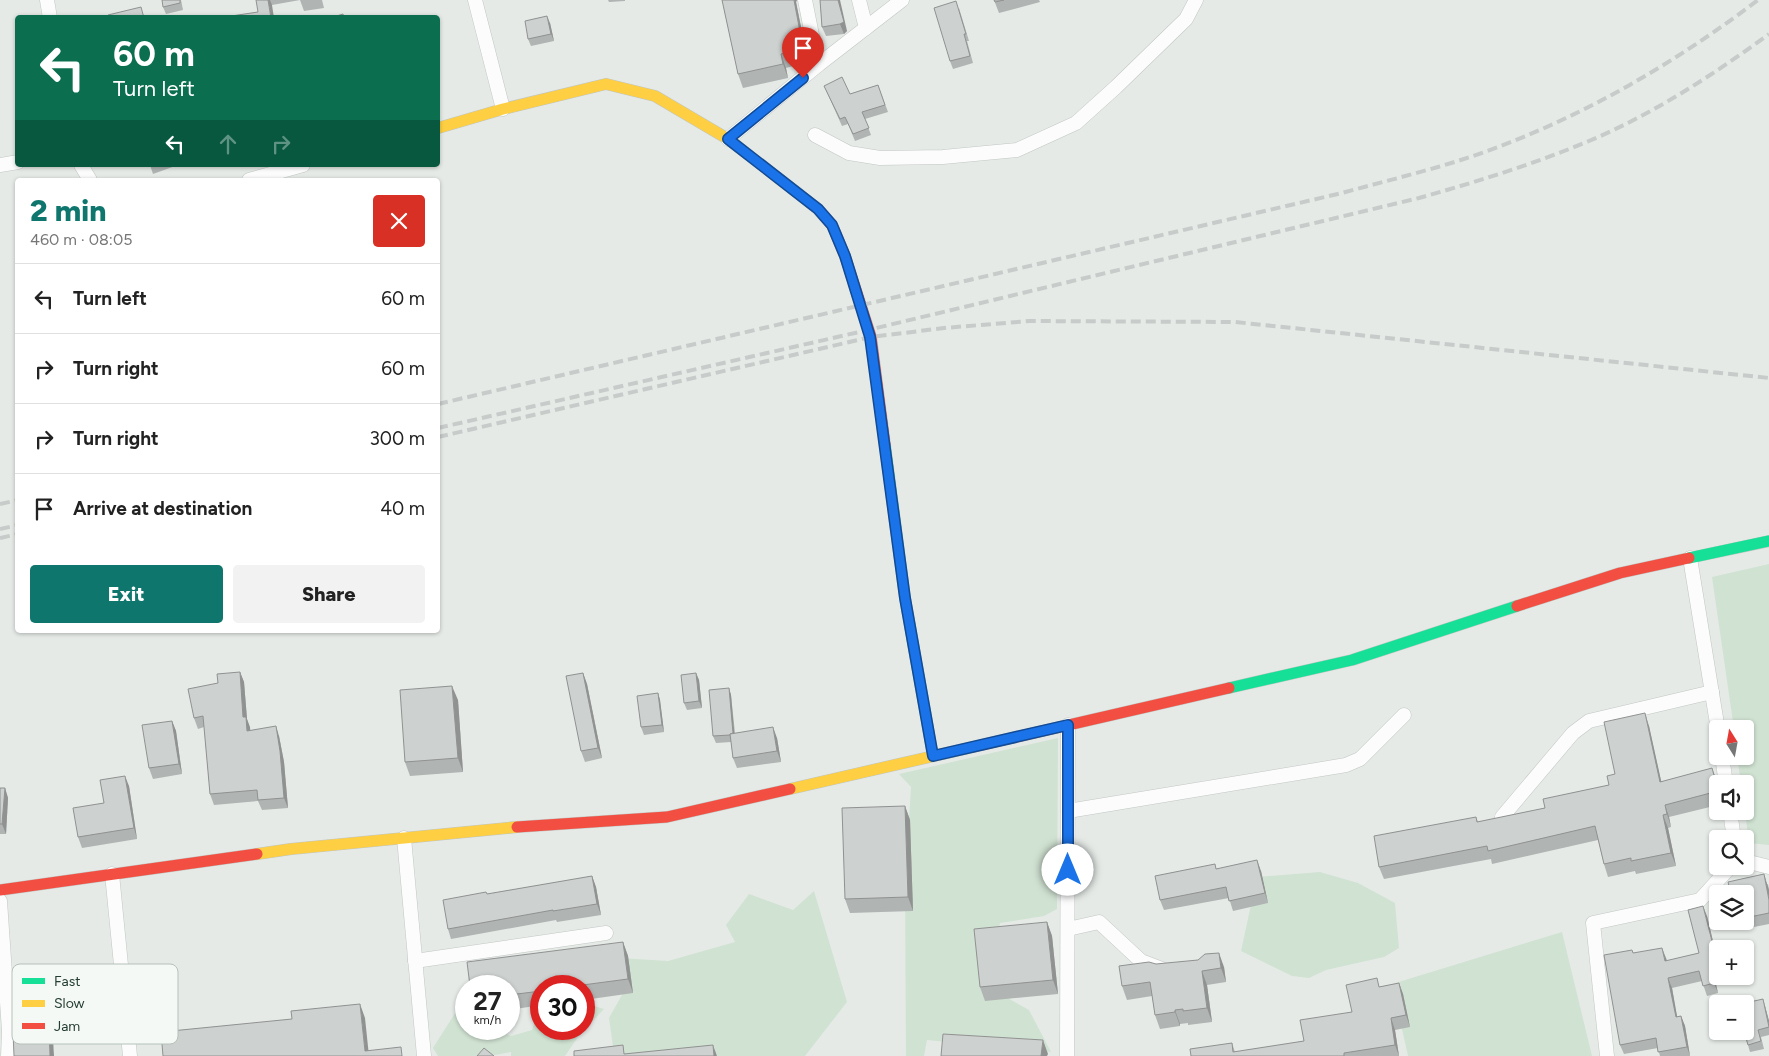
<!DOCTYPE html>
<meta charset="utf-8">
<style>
body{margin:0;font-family:Figtree,sans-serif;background:#f2f2f2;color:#222;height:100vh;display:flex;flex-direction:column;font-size:19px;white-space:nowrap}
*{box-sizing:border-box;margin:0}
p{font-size:16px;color:#767676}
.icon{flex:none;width:28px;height:28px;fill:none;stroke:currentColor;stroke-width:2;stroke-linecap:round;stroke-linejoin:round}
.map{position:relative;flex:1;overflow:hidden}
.sheet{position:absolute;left:15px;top:178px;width:425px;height:455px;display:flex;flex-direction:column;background:#fff;border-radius:5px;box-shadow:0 1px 4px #0004}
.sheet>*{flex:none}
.guide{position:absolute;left:15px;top:15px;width:425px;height:152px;border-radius:5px;box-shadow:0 1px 4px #0004;background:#0b6e4f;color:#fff;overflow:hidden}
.needle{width:32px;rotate:349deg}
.controls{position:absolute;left:1709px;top:720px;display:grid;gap:10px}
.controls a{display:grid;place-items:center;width:45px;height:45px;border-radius:5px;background:#fff;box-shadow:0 1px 4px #0004;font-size:25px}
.speed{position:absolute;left:455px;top:975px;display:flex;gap:10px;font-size:25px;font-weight:700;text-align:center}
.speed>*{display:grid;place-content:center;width:65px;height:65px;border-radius:50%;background:#fff;box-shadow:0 1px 4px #0004;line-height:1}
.speed small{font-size:12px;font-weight:400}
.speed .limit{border:8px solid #d22;background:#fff;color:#111}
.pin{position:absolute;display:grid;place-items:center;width:42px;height:42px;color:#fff;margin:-51px -21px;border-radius:50% 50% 50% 0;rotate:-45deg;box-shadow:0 0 5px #0007}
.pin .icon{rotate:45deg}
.me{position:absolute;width:55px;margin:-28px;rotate:0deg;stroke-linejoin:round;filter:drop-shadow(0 0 4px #0008)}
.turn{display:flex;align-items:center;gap:18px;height:105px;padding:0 15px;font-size:22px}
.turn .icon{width:65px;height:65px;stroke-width:2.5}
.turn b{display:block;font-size:35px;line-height:42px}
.lanes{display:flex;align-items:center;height:48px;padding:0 15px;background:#0003;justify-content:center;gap:25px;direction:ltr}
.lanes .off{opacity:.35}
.round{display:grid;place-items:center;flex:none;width:52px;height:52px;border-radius:5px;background:#f2f2f2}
.summary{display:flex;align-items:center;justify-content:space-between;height:85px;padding:0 15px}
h1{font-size:30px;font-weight:800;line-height:38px;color:#0f766e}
.cta{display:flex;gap:10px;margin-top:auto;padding:10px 15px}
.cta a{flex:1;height:58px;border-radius:5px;background:#0f766e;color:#fff;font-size:20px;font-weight:800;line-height:58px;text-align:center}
.cta a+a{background:#f2f2f2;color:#222}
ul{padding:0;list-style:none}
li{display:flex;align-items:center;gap:15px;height:70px;padding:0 15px;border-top:1px solid #e0e0e0}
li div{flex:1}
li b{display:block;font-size:19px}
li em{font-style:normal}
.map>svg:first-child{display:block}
</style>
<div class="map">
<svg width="1769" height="1056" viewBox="0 0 1769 1056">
<rect width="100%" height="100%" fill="#e5eae7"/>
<g fill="#d0e2d2">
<path d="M1769,564v281l-20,-2 -4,-32v-27h-4l-4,-28h8v-27h-11l-22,-152z"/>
<path d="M1058,738l-1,171 -13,7 -44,7 -12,64 41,23 22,42 -124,-12 -3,16h-18l-1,-170 6,-99 -12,-13z"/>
<path d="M1320,872l38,11 37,20 4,45 -15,9 -58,13 -17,8 -17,-2 -51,-25 16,-74z"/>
<path d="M814,891l33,111 -42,54h-177l-14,-3 -5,-35 14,-25 -4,-35 49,3 67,-19 -9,-17 23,-31 44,16z"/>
<path d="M1562,932l30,124h-184l-16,-72z"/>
<path d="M584,1003l20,6 -26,28 -13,19h-54v-4l-21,4h-52l-5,-8 24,-38 9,5v14h29l16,7 21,-6 6,-19 3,-1v19h43z"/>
</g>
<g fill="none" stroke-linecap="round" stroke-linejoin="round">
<defs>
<g id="street">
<path d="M47,0l3,18"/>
<path d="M475,0l28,109"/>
<path d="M805,0l13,65"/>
<path d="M859,0l7,28"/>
<path d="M815,135l34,18 31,5 63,-1 74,-7 59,-27 40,-36 70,-68 10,-19"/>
<path d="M728,139l90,-74 84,-65"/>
<path d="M0,165l18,-3"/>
<path d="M81,165l9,15"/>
<path d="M249,180l54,-15"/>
<path d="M1690,558l28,172"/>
<path d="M1722,756l4,28"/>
<path d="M1068,811l278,-46 14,-6 44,-44"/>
<path d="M1730,811l4,28"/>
<path d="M1502,817l71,-84 16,-12 123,-29"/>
<path d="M404,838l20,218"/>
<path d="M1745,861l24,6"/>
<path d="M112,874l18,182"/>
<path d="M0,901l9,130 -1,25"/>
<path d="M1068,929l31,-7 42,39 21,8"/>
<path d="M415,961l191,-28"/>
<path d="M1067,1056l1,-331"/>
<path d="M1607,1056l-14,-133 107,-23 31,-34"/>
</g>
<g id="fast">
<path d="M885,445l20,153 28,158"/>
<path d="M1689,558l80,-17"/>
<path d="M1229,688l123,-28 165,-54"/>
</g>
<g id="slow">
<path d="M438,128l65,-19 103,-25 49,12 73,43 90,70 6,7"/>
<path d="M790,789l183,-42"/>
<path d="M257,854l34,-5 226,-22"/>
</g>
<g id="jam">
<path d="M824,216l8,9 13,31 26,81 14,108"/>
<path d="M1517,606l103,-33 69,-15"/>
<path d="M973,747l256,-59"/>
<path d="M517,827l150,-10 123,-28"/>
<path d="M0,890l257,-36"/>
</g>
</defs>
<use href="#street" stroke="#c2c7c4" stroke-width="15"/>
<use href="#fast" stroke="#c0c6c2" stroke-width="12"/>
<use href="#slow" stroke="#c0c6c2" stroke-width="12"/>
<use href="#jam" stroke="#c0c6c2" stroke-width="12"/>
<use href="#street" stroke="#fbfcfb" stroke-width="14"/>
<use href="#fast" stroke="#16e098" stroke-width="11"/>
<use href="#slow" stroke="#ffcf43" stroke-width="11"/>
<use href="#jam" stroke="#f24e42" stroke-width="11"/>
<g stroke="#c7cbc9" stroke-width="4" stroke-dasharray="10 5" stroke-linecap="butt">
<path d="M438,404l904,-211c43,-12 86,-22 128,-36 104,-35 201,-91 288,-157"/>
<path d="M438,428l430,-98 551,-132c57,-16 115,-34 170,-57 64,-27 124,-66 180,-107"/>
<path d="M438,437l433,-100 73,-9 85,-7 206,1 534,56"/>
<path d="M0,504l18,-4"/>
<path d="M0,529l18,-4"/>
<path d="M0,538l18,-4"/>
</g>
</g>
<g fill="#b0b4b2">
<path d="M181,0l2,10 -17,4 -3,-7z"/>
<path d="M256,0h66l2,8 -20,3 -4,-11 -28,5z"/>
<path d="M608,0h17v1l-16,1z"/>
<path d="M722,0h75l-1,2 12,60 -22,6 2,10 -45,10 -5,-14z"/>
<path d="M820,0l27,31 -3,3 -18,2 -4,-9z"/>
<path d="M994,0h45l1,2 -41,11z"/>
<path d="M959,8l10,33h-2l6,22 -20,6 -3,-8z"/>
<path d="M550,23l4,18 -23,5 -3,-7z"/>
<path d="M878,85l10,27 -23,7 6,16 -16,6 -7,-17 -6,2 -18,-40 26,8z"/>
<path d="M150,165h28l-25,9z"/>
<path d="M240,672l4,10 3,37 3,11 29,6 5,26 4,46 -26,2 -4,-9 -44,4 -4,-11 -6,-67 -6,2 -4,-11 24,-35z"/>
<path d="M583,673l4,11 15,74 -17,4 -4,-11z"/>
<path d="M696,673l3,7 3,28 -15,2 -3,-7z"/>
<path d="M729,688l2,7 4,38 42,5 4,24 -44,6 -4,-10 -2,-16 -15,1 -3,-7z"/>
<path d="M658,693l2,7 4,32 -20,3 -3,-8z"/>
<path d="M458,700l5,72 -53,4 -5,-14z"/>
<path d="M172,721l4,10 6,43 -29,5 -4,-11z"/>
<path d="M1649,726l12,55h56l1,3v21l-49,12 2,10 -3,1 8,38 -40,8 -1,-3 -27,6 -4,-13 -6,-24 -106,24 -1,-5 -107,20 -5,-12 97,-50 2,5 67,-14 64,-23z"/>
<path d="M129,786l8,53 -55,9 -4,-11 26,-34z"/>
<path d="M0,788h5l3,10 -2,36h-6z"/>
<path d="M905,806l5,14 3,91 -63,2 -5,-14z"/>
<path d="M1217,869l44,2 7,32 -35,8 -4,-13 -65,12 -4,-10z"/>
<path d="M592,876l4,11 5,28 -44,7 -1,-2 -105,19 -3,-10 39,-35z"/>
<path d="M1768,884l1,6v34l-30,6 -3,-9h9v-27z"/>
<path d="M1707,916l8,33h3v26l-4,1 4,17 -11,3 -5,-15 -30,7 5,29 4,-1 4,10 5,30h-30l-2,-8 -34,6 -4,-9 14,-92 32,5 1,3 32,-8z"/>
<path d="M1047,922l5,14 6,58 -73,7 -5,-14z"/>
<path d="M623,942l5,14 5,37 -49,7v-14h-43v19l-32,5v-24z"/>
<path d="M1156,964l68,3 2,15 -19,3 5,37 -24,3v-2l-8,1v2l-20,3 -5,-14 -3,-19 -25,4 -5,-14z"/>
<path d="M1399,983l4,11 7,33 -15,3 4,26h-208l41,-13 3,9 69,-11 48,-29 28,-25z"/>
<path d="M1765,1006l4,15v14l-8,2 3,12 -14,3 -2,-7z"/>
</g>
<g fill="#909291">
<path d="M268,0h2l2,5 2,13h-3z"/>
<path d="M794,0h3l-1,2 12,60 -5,-14z"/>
<path d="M838,0h2l7,31 -3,3 -4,-10z"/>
<path d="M547,16l3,7 4,18 -3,-7z"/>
<path d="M781,54l5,14 2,10 -5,-14z"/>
<path d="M240,672l4,10 3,37 3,8 1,14 -8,-24z"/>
<path d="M583,673l4,11 15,74 -4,-10z"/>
<path d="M696,673l3,7 3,28 -3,-7z"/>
<path d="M452,686l6,14 5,72 -5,-14z"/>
<path d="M729,688l2,7 4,47 -2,-7z"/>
<path d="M658,693l2,7 4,32 -2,-7z"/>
<path d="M1645,713l4,13 15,68 -4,-12z"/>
<path d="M172,721l4,10 6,43 -3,-10z"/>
<path d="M276,726l3,10 5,26 4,46 -4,-10z"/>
<path d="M773,727l4,11 4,24 -4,-11z"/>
<path d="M1712,768l6,16v6z"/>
<path d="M125,776l4,10 8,53 -3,-11z"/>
<path d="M5,788l3,10 -2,36 -4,-10z"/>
<path d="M1665,805l4,12 2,10 -4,-13z"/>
<path d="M905,806l5,14 3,91 -5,-14z"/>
<path d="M1663,815l5,13 8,38 -5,-13z"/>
<path d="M1257,860l4,11 7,32 -3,-10z"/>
<path d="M1764,874l5,16v10z"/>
<path d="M592,876l4,11 5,28 -4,-11z"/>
<path d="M1703,906l4,10 10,43 -3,-10z"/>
<path d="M1047,922l5,14 6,58 -5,-14z"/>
<path d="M623,942l5,14 5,37 -5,-14z"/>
<path d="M1662,948l4,10 3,13 -4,-10z"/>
<path d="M1219,953l5,14 2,15 -5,-14z"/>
<path d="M1710,966l4,10 4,17 -4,-10z"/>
<path d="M1202,971l5,14 5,37 -5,-14z"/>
<path d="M1668,978l4,10 7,39 -3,-10z"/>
<path d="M1399,983l4,11 7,33 -4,-12z"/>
<path d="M1763,999l2,7 4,15v4z"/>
<path d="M360,1004l5,14 4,38 -4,-5z"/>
<path d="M1175,1010l5,14v2l-5,-14z"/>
<path d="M1681,1016l4,10 5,30 -3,-9z"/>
<path d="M1391,1018l4,12 4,26 -4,-11z"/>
<path d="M49,1028l4,11 1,17h-4z"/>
<path d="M1043,1040l5,14 -1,2h-6z"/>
<path d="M713,1045l4,11h-3z"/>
</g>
<g fill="#cdd1cf" stroke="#909291">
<path d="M162,0h18v3l-17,4z"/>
<path d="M256,0h12l3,18h-53l40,-6z"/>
<path d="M722,0h72l9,48 -22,6 2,10 -45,10z"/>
<path d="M820,0h18l6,22 -4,2 -18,3z"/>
<path d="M994,0h10l-9,2z"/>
<path d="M956,1l10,33h-2l6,22 -20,5 -16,-53z"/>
<path d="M141,7l3,11h-35l-1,-3z"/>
<path d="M343,14l1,4h-14z"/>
<path d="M547,16l4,18 -23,5 -3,-18z"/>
<path d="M842,77l8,17 28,-9 7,20 -23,7 7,16 -16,6 -8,-17 -5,2 -16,-33z"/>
<path d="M240,672l3,45h3l1,14 29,-5 4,25 4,47 -26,2 -1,-10 -47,4 -7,-78 -9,2 -6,-29 30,-6 -1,-9z"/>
<path d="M583,673l15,75 -17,3 -15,-75z"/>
<path d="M696,673l3,28 -15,2 -3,-28z"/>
<path d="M452,686l6,72 -53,4 -5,-72z"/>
<path d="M729,688l4,45 -3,1v1l-17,1 -4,-46z"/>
<path d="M658,693l4,32 -21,2 -4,-31z"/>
<path d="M1645,713l15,69 52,-14 6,22v1l-53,14 2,9 -4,1 8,38 -40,8v-3l-27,6 -9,-38 -107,25 -1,-5 -108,21 -5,-31 102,-19 1,5 68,-14 -2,-9 66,-14 -2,-9 8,-2 -11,-52z"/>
<path d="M172,721l7,43 -30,4 -7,-43z"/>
<path d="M773,727l4,24 -44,7 -3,-24z"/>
<path d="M125,776l9,52 -56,9 -5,-29 31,-5 -4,-23z"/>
<path d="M0,788h5l-3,36h-2z"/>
<path d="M905,806l3,91 -63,2 -3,-91z"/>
<path d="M1257,860l8,33 -36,8 -3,-14 -66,13 -5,-24 60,-12 1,5z"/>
<path d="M1764,874l5,26v13l-24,5v-24h-14l-3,-12z"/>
<path d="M592,876l5,28 -44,7v-1l-105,19 -5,-29 43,-8 1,2z"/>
<path d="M1703,906l11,43 5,-1v1h-1v15l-8,2 4,17 -11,3 -4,-15 -31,7 8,39 5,-1 6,31 -29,5 -2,-14 -36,7 -16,-90 28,-5 1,3 29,-5 3,13 34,-8 -11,-43z"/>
<path d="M1047,922l6,58 -73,7 -6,-58z"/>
<path d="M623,942l5,37 -53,7h-34v5l-32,4v-9h-39l-3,-24z"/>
<path d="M1219,953l2,15 -19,3 5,37 -24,3v-2l-8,1v2l-20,3 -5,-33 -28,4 -3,-20 30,-4 7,2 42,-4 7,-6z"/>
<path d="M1377,978l2,9 20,-4 7,32 -15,3 4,27 -51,8v3h-153l-1,-7 42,-6 1,9 71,-11 -4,-21 52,-8 -6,-27z"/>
<path d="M1763,999l6,28 -11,3 3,11 -13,4 -4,-14 1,-27h-4z"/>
<path d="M360,1004l5,47 36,-4 1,9h-239l-2,-24 131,-13 -1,-8z"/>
<path d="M49,1028l1,28h-36l-1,-24 25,-1v-2z"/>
<path d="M943,1034l100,6 -2,16h-100z"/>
<path d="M623,1045l1,9 89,-9 1,11h-140v-5z"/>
<path d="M484,1048l10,8h-17z"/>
</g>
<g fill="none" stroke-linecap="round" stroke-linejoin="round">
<defs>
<path id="route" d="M803,78l-75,61 90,70 14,16 13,31 25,81 35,261 28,158 135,-31v145"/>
</defs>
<use href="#route" stroke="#114b97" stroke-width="12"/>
<use href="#route" stroke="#1a73e8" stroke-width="9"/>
</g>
<rect x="12" y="964" width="166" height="80" rx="8" fill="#f4f9f5" stroke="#b6c1ba" stroke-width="1"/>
<rect x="22" y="978" width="23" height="6" fill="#16e098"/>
<rect x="22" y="1000" width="23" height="7" fill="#ffcf43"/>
<rect x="22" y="1023" width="23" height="6" fill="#f24e42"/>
<g font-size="14" fill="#243d32">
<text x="54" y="986">Fast</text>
<text x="54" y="1008">Slow</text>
<text x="54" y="1031">Jam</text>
</g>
</svg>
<div class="controls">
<a><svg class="needle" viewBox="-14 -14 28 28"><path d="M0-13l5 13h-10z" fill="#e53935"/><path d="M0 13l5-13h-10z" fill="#767676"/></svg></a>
<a><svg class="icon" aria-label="sound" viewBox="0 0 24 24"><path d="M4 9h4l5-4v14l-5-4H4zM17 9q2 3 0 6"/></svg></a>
<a><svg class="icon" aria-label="search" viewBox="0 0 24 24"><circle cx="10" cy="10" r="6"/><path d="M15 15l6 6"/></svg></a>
<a><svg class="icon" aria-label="layers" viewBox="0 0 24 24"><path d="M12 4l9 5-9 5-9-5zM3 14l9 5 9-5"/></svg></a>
<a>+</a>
<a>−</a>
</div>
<div class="speed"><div>27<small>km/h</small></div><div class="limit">30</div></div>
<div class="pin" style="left:803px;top:78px;background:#d93025"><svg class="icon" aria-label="arrive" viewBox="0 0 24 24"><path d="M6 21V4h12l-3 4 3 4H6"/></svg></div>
<svg class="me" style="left:1068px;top:870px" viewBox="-20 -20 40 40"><circle r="19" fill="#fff"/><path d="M0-13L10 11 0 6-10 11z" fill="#1a73e8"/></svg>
<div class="guide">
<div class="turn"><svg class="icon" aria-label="left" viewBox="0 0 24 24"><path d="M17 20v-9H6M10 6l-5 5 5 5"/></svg><div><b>60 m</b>Turn left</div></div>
<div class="lanes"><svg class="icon" aria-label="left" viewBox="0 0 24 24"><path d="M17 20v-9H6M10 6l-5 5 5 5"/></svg><svg class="icon off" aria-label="ahead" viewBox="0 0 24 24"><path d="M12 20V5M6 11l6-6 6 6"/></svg><svg class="icon off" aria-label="right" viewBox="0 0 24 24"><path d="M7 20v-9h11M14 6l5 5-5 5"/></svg></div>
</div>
<section class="sheet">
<div class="summary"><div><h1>2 min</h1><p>460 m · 08:05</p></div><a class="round" style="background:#d93025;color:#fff"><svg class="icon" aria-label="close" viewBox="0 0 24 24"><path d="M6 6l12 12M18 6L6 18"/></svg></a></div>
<ul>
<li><svg class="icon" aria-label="left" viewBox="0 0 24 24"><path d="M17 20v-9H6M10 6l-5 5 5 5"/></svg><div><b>Turn left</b></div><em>60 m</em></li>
<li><svg class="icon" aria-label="right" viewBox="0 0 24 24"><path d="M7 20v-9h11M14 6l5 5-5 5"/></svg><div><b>Turn right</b></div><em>60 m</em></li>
<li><svg class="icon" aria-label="right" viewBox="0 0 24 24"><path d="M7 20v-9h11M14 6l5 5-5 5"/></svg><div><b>Turn right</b></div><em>300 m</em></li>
<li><svg class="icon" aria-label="arrive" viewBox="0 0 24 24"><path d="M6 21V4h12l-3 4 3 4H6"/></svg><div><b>Arrive at destination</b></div><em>40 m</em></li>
</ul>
<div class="cta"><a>Exit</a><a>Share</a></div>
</section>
</div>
